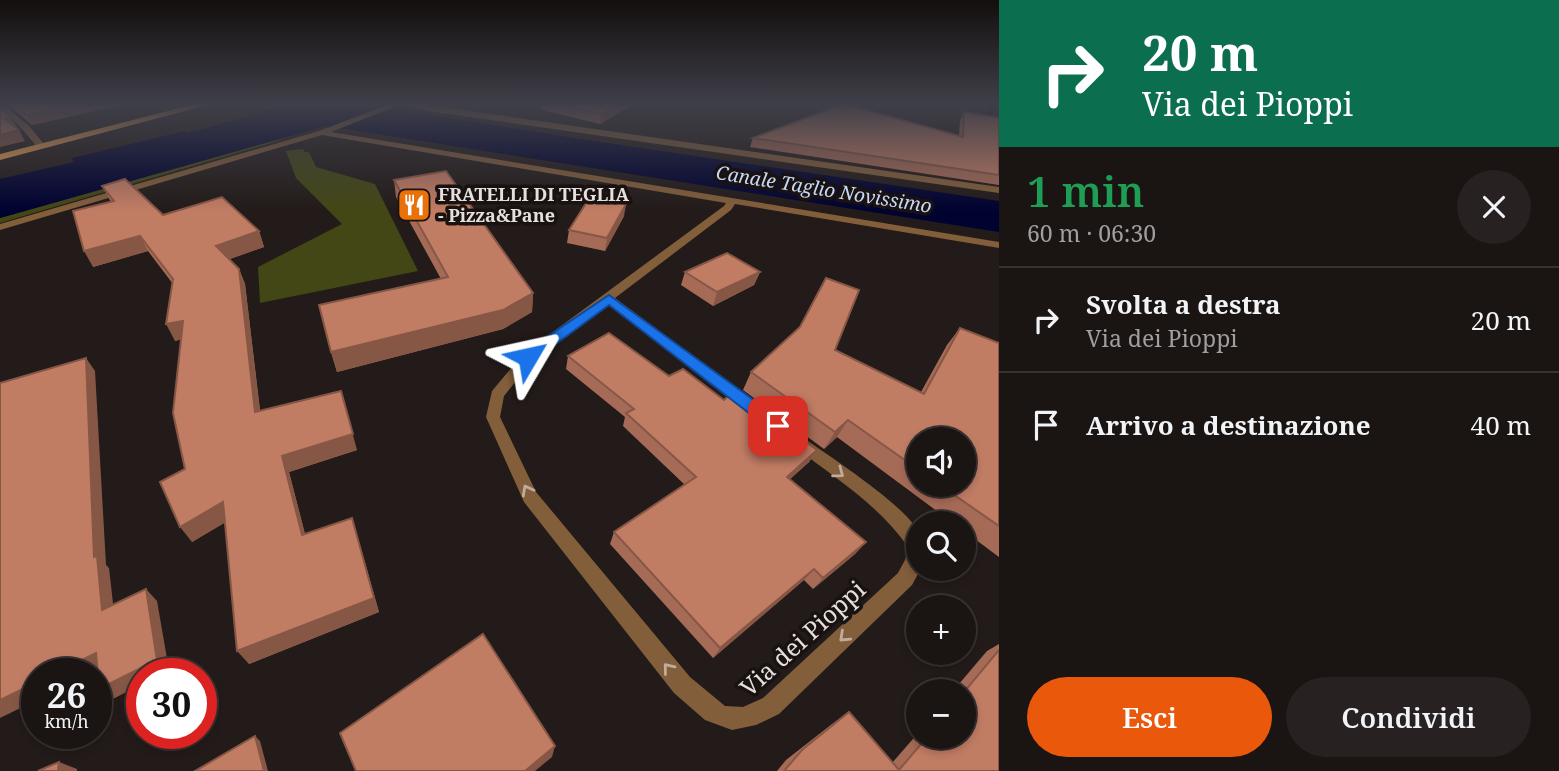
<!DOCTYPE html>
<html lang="it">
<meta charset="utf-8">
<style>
body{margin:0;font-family:"Noto Serif",serif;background:#272121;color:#f1f3f6;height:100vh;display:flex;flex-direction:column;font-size:26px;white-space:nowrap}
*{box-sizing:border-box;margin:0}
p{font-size:23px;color:#9f9ea0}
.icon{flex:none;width:38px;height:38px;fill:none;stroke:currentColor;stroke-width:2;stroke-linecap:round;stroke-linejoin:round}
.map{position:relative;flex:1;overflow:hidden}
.side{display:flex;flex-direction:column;background:#1a1413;width:560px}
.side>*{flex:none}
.top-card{background:#0b6e4f;color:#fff;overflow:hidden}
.buttons{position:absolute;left:906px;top:427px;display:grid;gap:14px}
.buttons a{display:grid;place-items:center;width:70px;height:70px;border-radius:50%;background:#1a1413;box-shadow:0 4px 10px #0003,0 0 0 2px #383333;font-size:35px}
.speed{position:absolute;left:21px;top:658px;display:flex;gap:14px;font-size:35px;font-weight:700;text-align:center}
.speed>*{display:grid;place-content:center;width:91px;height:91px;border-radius:50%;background:#1a1413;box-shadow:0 4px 10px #0003,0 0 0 2px #383333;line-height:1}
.speed small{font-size:18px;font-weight:400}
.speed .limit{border:10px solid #d22;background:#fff;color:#111}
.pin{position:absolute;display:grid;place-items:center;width:60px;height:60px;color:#fff;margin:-30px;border-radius:14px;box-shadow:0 4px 10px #0006}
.me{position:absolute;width:77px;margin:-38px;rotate:54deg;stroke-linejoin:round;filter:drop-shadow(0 0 5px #0008)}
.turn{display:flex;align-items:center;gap:24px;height:147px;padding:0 28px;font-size:32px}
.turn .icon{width:91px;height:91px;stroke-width:2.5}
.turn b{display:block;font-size:49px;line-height:60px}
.round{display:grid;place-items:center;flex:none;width:74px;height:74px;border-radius:37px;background:#272121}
.head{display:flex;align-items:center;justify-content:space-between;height:119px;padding:0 28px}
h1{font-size:42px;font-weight:600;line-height:52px;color:#1e9e55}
.action{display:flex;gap:14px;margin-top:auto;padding:14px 28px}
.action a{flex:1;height:80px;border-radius:42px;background:#ea580c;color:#fff;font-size:28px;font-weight:600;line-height:80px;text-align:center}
.action a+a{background:#272121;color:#f1f3f6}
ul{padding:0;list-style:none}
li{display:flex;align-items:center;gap:21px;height:105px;padding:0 28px;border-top:2px solid #383333}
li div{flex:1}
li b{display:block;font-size:26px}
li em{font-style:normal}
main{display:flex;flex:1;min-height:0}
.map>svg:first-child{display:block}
</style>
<main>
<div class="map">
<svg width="999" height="771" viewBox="0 0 999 771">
<rect width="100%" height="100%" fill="#231b19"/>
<g fill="#434715">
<path d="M293,135l-18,7 -275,81v-5z"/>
<path d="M303,149l2,3h4l7,15 59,17 43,87 -158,32 -2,-36 84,-43 -46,-46 -10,-27z"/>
</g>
<path fill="#000230" d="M294,103h64l216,35 425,63v31l-673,-106 -326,92v-39l74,-17 -2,-4 113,-27 3,2z"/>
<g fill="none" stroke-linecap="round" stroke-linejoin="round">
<path fill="#000230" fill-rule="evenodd" d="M991,103h6l-5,12 7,8v6l-13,-14z"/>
<g fill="#835e3b" fill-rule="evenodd">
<path d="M392,103h22l585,84v6l-571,-82 -26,-7 -71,28 668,110v6l-264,-44 -4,6 -116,88 137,102 2,4 -2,4h-10l-134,-104 -75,56 -29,36 -4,21 36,75 154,185 35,29 18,1 20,-9 135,-125 7,-13 3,-13c-29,-42 -73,-69 -113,-100l-3,-4 3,-4 5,-2 5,2c24,17 106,70 114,95 1,5 1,34 0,37 -1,4 -5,10 -7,14l-133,129 -23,11 -24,5 -27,-10 -31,-27 -150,-191 -38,-85 6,-26 31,-37 201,-148 2,-3 -404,-68 -322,95v-6l319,-93z"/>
<path d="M1,106h4l24,20 15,18v4h-6l-15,-18 -22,-22z"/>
</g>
<path fill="#eb9e51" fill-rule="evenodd" d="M199,103h16l-215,57v-6z"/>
</g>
<g fill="#a66b56" fill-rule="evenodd">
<path d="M0,103h129l-97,22 -25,-21z"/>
<path d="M542,103h93l-35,21 -58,-14z"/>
<path d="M964,112l35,6v67l-249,-38 3,-9 206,-2 1,-16z"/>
<path d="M394,180l139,113 -1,19 -29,17 -166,43 -6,-20 110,-73 -45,-82z"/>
<path d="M102,186l61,29 96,16 5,16 -35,12 10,10 6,15 15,126 97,40 -68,22 16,62 47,-16 27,94 -130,52 -24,-142 -33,20 -7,-73 -4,-130 -6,2 -2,-57 -25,-33 -55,16 18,-65z"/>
<path d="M624,216l-19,35 -38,-8 2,-13z"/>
<path d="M685,272h75l-6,13 -41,21 -32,-21z"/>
<path d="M960,328l39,15v214l-35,-26v-8h-11l-116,-86 -13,12 -81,-59 8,-18 84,-22 86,42 26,-47zM919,439l45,46h-45z"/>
<path d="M568,356l101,20 55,24 93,50 -8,12 -19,17 76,63 -11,12 -42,35 -9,-9 -91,78 -103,-114 4,-12 71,-47 -62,-59 2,-9 -59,-48z"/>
<path d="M999,644v127h-222l9,-11 46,-36 17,-12 43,51 27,-31v5h45v-46h-11l34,-40z"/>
</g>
<g fill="#875746">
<path d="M79,103h50l-97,22 -6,-10z"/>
<path d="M620,103h15l-35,21 1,-10z"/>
<path d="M11,118l7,10 -6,2 -7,-11z"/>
<path d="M19,130l6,11 -25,6v-12z"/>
<path d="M626,204l-2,12 -19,35 2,-13z"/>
<path d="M259,231l5,16 -42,15 -6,-16z"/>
<path d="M140,236l8,15 -55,16 -9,-16z"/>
<path d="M239,269l6,15 17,144 -7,-16z"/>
<path d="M760,272l-6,13 -41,21 4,-14z"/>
<path d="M533,293l-1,19 -29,17 -166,43 -6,-20z"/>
<path d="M183,321l8,16 -16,4 -9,-17z"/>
<path d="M86,358l9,13 11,194 3,3 6,53 -13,-11 -8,-53z"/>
<path d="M341,391l16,59 -68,22 20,78 -7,-15 -20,-79z"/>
<path d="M848,420l-11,17 -13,12 11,-17z"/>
<path d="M817,450l-8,12 -30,27 8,-12z"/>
<path d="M223,502l10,16 -41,24 -12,-15z"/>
<path d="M352,518l27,94 -130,52 -12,-13z"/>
<path d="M866,542l-11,12 -42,35 10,-11z"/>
<path d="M814,569l-10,11 -91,78 7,-10z"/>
<path d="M146,589l11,12 12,69 -6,4h-21v10l-29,15 -14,-10z"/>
<path d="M96,653l14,10 -21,11h-36z"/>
<path d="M37,682v18l-37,18v-18z"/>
<path d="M255,736l5,5 8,30h-4z"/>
<path d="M555,746l-3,11 -17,14h-10z"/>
<path d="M59,762l18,7v2h-19z"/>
</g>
<g fill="#c17c64" stroke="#875746" stroke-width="2">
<path d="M12,103h67l-53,12z"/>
<path d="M556,103h64l-19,11z"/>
<path d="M844,104l119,33 1,-25 35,6v57l-246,-37z"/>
<path d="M0,107l11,11 -6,1 14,11 -19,5z"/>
<path d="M446,171l87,122 -30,17 -172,42 -12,-47 129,-28 -54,-97z"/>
<path d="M125,179l38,36 59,-18 37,34 -43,15 23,23 16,143 86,-21 12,43 -71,22 20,79 50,-17 22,80 -137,53 -14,-149 -43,25 -20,-45 25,-13 -12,-56 10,-92 -17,3 7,-45 -33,-43 -56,15 -11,-40 41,-10 -12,-15z"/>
<path d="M590,197l36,7 -19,34 -38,-8z"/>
<path d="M727,253l33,19 -43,20 -32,-20z"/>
<path d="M826,278l33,12 -24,60 89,44 36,-66 39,15v183l-59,-41h24v-46h-45v31l-71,-50 -13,12 -84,-60 49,-45z"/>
<path d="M609,333l60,43 14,-7 41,31 12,-11 81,61 -30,27 79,65 -43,36 -9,-9 -94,79 -106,-116 82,-55 -70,-64 8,-4 -66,-53z"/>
<path d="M86,358l8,199 3,-1 5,54 44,-21 11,71 -58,29 -3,-36 -43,21h-16v8l-37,18v-317z"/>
<path d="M483,634l72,112 -30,25h-169l-16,-38z"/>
<path d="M999,650v121h-215l18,-21 47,-38 50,58 28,-33h37v-45z"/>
<path d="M255,736l9,35h-69z"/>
<path d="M59,762l-1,9h-20z"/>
</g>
<defs><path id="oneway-chevron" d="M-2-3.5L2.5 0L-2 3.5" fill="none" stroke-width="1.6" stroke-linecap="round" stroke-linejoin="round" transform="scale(1.75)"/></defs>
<g stroke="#beac9d">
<use href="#oneway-chevron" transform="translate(839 473) rotate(37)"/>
<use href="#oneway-chevron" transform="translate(527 490) rotate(-118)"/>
<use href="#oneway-chevron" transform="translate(844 637) rotate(137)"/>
<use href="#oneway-chevron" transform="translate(668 668) rotate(-129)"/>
</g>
<linearGradient id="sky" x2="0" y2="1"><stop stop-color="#130f0e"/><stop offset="0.49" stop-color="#3f3f49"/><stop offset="1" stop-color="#3f3f49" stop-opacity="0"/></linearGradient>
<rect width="999" height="211" fill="url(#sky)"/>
<path fill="#1a73e8" stroke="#114b97" stroke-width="2" d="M609,295l175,127 2,4 -2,5h-12l-163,-126 -75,55h-11l-2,-3 2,-4z"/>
<defs>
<symbol id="restaurant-square" viewBox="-11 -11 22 22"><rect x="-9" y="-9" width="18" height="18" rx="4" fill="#e8710a" stroke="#191210"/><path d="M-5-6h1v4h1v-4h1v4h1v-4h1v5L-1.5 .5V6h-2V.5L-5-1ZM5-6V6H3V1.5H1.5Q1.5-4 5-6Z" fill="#fff"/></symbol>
</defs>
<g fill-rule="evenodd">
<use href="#restaurant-square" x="395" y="186" width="38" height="38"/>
</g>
<g text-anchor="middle" stroke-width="7" stroke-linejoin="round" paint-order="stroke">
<g font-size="18" font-weight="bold" fill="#e5e0de" stroke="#191210" text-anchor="start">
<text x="438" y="201">FRATELLI DI TEGLIA<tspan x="438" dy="21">- Pizza&amp;Pane</tspan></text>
</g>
<g font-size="19" font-style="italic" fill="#c6d8f9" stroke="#191210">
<text transform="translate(824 189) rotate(9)" y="7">Canale Taglio Novissimo</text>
</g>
<g font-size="24" fill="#e5e0de" stroke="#191210">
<text transform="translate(803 639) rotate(-42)" y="8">Via dei Pioppi</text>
</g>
</g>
</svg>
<div class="buttons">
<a><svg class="icon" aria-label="sound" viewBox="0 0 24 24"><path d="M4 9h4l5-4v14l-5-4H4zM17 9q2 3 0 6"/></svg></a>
<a><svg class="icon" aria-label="search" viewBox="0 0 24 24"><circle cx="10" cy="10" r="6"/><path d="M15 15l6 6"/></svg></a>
<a>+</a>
<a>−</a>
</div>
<div class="speed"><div>26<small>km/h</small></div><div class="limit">30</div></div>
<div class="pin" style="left:778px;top:426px;background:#d93025"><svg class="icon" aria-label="arrive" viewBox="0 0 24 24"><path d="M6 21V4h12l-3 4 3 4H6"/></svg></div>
<svg class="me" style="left:528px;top:357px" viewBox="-20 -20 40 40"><path d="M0-17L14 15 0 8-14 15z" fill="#1a73e8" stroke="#fff" stroke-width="4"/></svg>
</div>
<section class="side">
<div class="top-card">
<div class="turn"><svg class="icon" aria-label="right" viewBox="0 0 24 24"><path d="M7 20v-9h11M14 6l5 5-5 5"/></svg><div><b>20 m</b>Via dei Pioppi</div></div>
</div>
<div class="head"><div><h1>1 min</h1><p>60 m · 06:30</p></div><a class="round"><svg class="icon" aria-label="close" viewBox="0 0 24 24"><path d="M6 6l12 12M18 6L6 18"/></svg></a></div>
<ul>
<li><svg class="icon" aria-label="right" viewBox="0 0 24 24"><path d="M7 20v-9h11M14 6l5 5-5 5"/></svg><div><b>Svolta a destra</b><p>Via dei Pioppi</p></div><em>20 m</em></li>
<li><svg class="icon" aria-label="arrive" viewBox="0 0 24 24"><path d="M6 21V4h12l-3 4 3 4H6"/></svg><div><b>Arrivo a destinazione</b></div><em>40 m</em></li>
</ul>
<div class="action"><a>Esci</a><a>Condividi</a></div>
</section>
</main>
